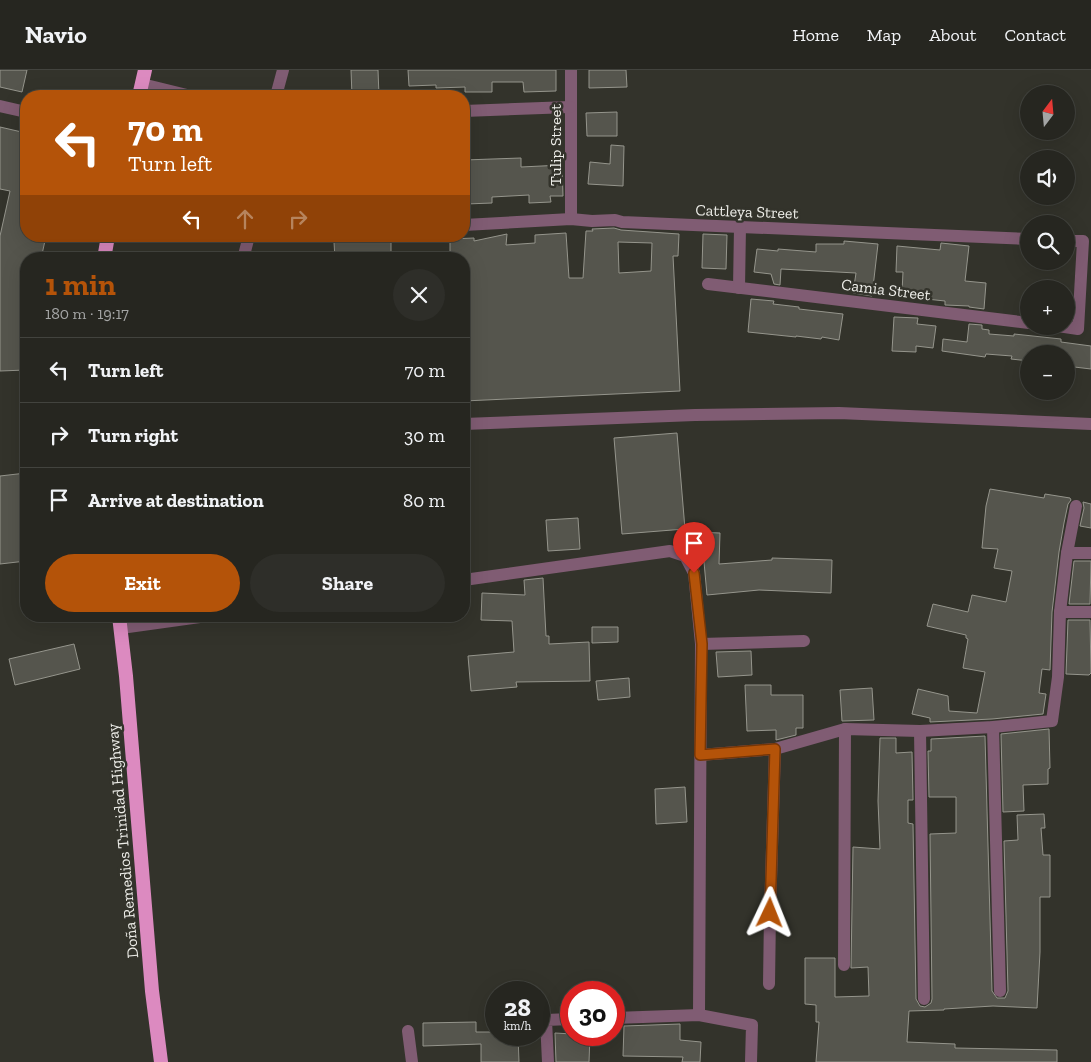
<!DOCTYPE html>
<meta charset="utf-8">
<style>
body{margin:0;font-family:"Zilla Slab",serif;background:#2e2e29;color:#f1f3f6;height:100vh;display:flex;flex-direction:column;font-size:19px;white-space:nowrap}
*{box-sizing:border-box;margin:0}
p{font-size:16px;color:#a4a5a5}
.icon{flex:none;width:28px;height:28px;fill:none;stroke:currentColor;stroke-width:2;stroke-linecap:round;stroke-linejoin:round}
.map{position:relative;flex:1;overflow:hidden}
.panel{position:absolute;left:20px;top:182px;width:450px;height:370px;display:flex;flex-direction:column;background:#262620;border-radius:20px;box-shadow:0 5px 20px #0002,0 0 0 1px #42433e}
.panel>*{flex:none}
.top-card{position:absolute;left:20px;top:20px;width:450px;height:152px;border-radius:20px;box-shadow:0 5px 20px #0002,0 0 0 1px #42433e;background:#b45309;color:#fff;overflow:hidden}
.needle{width:32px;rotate:16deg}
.tools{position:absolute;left:1020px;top:15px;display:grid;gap:10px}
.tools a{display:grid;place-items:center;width:55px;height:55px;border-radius:50%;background:#262620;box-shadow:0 5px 20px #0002,0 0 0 1px #42433e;font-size:25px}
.speed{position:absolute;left:485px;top:911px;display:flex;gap:10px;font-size:25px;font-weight:700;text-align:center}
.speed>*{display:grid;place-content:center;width:65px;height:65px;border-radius:50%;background:#262620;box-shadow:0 5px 20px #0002,0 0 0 1px #42433e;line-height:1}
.speed small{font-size:12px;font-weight:400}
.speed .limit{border:8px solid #d22;background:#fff;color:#111}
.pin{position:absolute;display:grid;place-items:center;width:42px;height:42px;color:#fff;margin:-51px -21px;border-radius:50% 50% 50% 0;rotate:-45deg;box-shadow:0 0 5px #0007}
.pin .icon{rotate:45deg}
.me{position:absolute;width:55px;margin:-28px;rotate:2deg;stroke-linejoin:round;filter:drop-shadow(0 0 4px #0008)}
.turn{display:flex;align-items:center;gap:18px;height:105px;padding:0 25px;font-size:22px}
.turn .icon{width:65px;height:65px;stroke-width:2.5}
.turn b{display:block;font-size:35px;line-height:42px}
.lanes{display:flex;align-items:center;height:48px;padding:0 25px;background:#0003;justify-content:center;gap:25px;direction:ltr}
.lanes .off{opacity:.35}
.round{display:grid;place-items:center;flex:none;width:52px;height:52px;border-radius:26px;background:#2e2e29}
.headline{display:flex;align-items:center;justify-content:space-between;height:85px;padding:0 25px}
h1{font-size:30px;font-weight:700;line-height:38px;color:#b45309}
.button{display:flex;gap:10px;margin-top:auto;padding:10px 25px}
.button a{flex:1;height:58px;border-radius:30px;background:#b45309;color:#fff;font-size:20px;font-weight:700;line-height:58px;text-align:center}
.button a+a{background:#2e2e29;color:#f1f3f6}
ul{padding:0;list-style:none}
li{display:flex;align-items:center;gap:15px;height:65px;padding:0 25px;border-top:1px solid #42433e}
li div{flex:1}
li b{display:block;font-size:19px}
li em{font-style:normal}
header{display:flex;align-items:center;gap:30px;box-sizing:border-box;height:70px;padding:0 25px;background:#262620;border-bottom:1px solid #42433e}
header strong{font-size:24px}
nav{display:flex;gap:28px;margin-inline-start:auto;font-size:18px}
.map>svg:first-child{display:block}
</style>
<header>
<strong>Navio</strong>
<nav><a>Home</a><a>Map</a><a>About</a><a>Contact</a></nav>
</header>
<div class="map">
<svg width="1091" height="992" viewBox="0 0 1091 992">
<rect width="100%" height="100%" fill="#33332b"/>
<g fill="#55554d" stroke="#95958c" fill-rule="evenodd">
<path d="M0,0h27l-5,22 -22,-5z"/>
<path d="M351,0h27l1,26h-27z"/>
<path d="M408,0h148v21l-32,1 -1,-10h-31v10h-27v-5l-29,1v-3l-27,1z"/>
<path d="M589,0h37l1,17 -38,1z"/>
<path d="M617,42v24h-30l-1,-23z"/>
<path d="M0,57l26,6v103h20l-5,23h-15v111l-26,1v-135l10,-45 -10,-2z"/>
<path d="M611,75l13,1 -1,40 -35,-2 2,-22 20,2z"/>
<path d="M521,88v9l41,-2 1,31h-13l1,6 -22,1v-8l-37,2v6l-26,1 -2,-11v-33z"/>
<path d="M614,158l7,2 58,4 -1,22h-5l7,135 -216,10v-142h-14v-20l24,-1v3l33,-7 -1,11 29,-2v-8l31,-2 3,45h14l3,-47h7l-1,-2zM618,172l34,1 -1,28 -32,2z"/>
<path d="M703,164l24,1 -1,34 -24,-1z"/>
<path d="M361,166l30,2v21h-56l-1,-17 27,-1z"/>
<path d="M844,171l34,3 -6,52 -19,-3 3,-20 -75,-4 -1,16 -6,-1 -3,-10 -17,-2 3,-23 21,2v-2l38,3v-8h28z"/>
<path d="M941,173l28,3 -4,35 21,2 -2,26 -15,-2v-1l-24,-1v-4l-28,-3 -15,-6 1,-20h-7l1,-26 43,4z"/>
<path d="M751,229l23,2 -1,3 26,3v2l44,5 -4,26 -17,-3 -1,2 -25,-3v1l-48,-5z"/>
<path d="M894,247l24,1 -1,6 19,2 -3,22 -17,-2v6l-24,-1z"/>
<path d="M969,254l13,1v4l7,1v4l25,2v-2l47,5v3l30,4v23l-25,-3v-12h-37v7l-18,-2 1,-3 -26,-2 -1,3 -43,-6 1,-12 24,3z"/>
<path d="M677,363l8,96 -63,5 -8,-96z"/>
<path d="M26,403v88l-26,3v-88z"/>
<path d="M990,419l54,9 1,-4 25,4 1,2 -3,4 -4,19 -5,29 -7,60 -2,58 -8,-1 -3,24 7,1 -3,20 -51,5 -62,3v-4l-18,-4 6,-25 30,7 1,15 28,2 8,-41 -22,-4 5,-29 -2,-1v-3l-39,-9 6,-22 35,8 4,-17 34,7 6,-31 -18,-3 4,-19 -16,-1 4,-42z"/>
<path d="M1083,432l8,2v24l-11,-2 4,-18z"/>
<path d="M578,448l2,31 -32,2 -2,-31z"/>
<path d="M692,462l28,1 -1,31 53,-4v-2l60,2 -1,33 -72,-3 -52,5 -3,-33h-7l-6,-11z"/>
<path d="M1074,491h17l-1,43h-21z"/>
<path d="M543,508l3,58h3v8l40,-2 1,39 -74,1 1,5 -46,4 -3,-35 46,-4 -2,-31 -31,-1 1,-27 43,2 -1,-15z"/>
<path d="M1068,550h22l1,53 -2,2 -23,-1z"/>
<path d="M592,557h26v15l-26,1z"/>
<path d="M74,574l6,25 -65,16 -6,-26z"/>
<path d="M751,581l1,24 -34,2 -2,-25z"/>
<path d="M629,608l1,19 -32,3 -2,-19z"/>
<path d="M745,615h26v10h32v33h-7v7l-20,5v-10l-29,1z"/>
<path d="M872,618l2,32 -32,1 -2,-31z"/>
<path d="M1049,659l1,39 -2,1v15l-25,1 1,26 -21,1 -2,-78z"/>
<path d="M985,666l7,255 5,7h8l3,-7 -4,-150 14,-1 -1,-25 27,-1 1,14h-4l2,27h7v42h-10v55l-3,56 -44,-2 -49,3v1l-35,1 -2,31 48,2v4l102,2v12h-241l3,-40h-3v-17l-11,-1v-46h30v39l34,-1 -1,-29 -17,1 2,-121 27,2 -2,-48 2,-63h16v15l16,-1 1,48h-5v23l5,1 3,175 4,7 5,1 6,-4 1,-4 -2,-165 26,-1v-36h-27l-1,-46h3v-12z"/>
<path d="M685,717l2,35 -31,2 -1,-35z"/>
<path d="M476,952v10h20v3h22l1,27h-38v-18l-58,2v-23z"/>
<path d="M680,954v16l21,2 -1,20h-18l1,-5 -60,-1 1,-30z"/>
<path d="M555,963l35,2 -1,27h-33z"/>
</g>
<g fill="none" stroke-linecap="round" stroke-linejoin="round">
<g stroke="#805c73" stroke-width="12">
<path d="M571,0v149"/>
<path d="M142,14l49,12"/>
<path d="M276,26l7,-26"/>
<path d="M0,36l26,6"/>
<path d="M464,41l106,-4"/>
<path d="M464,155l107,-6 21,2 23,-1 7,2 407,17"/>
<path d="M243,189l6,-23"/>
<path d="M708,214l321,39"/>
<path d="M739,218l1,-61"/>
<path d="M1058,256l20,3 5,-88h-17"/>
<path d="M464,354l231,-9 144,-2 252,11"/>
<path d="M1067,483h24"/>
<path d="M464,510l206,-29 15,5 9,17 7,71 -2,371"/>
<path d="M1060,542h31"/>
<path d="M121,558l86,-12"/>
<path d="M701,574l103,-3"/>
<path d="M993,657l7,264"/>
<path d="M920,661l4,268"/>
<path d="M700,685l75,-6 70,-20 75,2 73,-4 59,-6 6,-44 2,-65 7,-59 9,-47"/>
<path d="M844,895l1,-236"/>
<path d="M769,914l1,-71 5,-164"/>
<path d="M614,948l85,-3 53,10 -1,37"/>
<path d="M408,961l4,31"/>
<path d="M548,992l-2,-42 25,-1"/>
</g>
<g stroke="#dc8ac0" stroke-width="14">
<path d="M139,26l6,-26"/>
<path d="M104,189l4,-23"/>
<path d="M119,546l7,60 26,315 9,71"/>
</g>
</g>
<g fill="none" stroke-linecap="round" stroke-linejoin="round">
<defs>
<path id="route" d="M694,503l8,71 -2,111 75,-6 -5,164"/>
</defs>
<use href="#route" stroke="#753606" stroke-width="12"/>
<use href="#route" stroke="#b45309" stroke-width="9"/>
</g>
<g text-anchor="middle" stroke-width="5" stroke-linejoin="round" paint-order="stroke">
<g font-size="16" fill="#edede8" stroke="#33332b">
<text transform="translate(555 75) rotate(-90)" y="6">Tulip Street</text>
<text transform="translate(747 141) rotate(2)" y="6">Cattleya Street</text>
<text transform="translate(886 219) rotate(7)" y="6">Camia Street</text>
<text transform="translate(122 771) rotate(-95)" y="6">Doña Remedios Trinidad Highway</text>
</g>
</g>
</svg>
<div class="tools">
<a><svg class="needle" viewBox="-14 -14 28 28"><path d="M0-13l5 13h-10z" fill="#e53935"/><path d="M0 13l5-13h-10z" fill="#a4a5a5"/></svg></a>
<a><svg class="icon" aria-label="sound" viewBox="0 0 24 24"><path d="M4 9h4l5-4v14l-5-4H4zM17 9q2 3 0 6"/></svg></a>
<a><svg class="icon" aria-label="search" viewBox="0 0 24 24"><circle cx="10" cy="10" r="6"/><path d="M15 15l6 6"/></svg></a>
<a>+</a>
<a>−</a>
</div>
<div class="speed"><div>28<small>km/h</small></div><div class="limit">30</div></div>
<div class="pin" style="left:694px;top:503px;background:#d93025"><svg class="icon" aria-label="arrive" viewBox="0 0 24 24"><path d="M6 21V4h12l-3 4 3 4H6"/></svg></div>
<svg class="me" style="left:770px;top:843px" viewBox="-20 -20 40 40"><path d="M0-17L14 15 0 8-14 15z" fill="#b45309" stroke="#fff" stroke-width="4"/></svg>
<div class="top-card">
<div class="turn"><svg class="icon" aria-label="left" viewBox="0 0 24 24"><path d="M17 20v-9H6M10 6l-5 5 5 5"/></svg><div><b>70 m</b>Turn left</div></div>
<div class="lanes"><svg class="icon" aria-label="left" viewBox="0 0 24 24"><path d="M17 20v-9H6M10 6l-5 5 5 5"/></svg><svg class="icon off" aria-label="ahead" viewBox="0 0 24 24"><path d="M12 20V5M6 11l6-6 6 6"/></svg><svg class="icon off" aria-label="right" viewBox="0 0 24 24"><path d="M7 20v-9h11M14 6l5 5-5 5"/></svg></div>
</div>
<section class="panel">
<div class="headline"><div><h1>1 min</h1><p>180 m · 19:17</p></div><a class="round"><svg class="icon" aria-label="close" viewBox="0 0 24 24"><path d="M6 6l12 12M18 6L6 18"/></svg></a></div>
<ul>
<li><svg class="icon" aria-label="left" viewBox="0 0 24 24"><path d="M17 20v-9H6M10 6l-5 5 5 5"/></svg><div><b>Turn left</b></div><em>70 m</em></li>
<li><svg class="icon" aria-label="right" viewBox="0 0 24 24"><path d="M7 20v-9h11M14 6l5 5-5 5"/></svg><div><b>Turn right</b></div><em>30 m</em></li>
<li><svg class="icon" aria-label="arrive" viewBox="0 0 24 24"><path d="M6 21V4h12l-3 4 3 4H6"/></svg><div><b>Arrive at destination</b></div><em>80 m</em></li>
</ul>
<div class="button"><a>Exit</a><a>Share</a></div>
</section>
</div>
